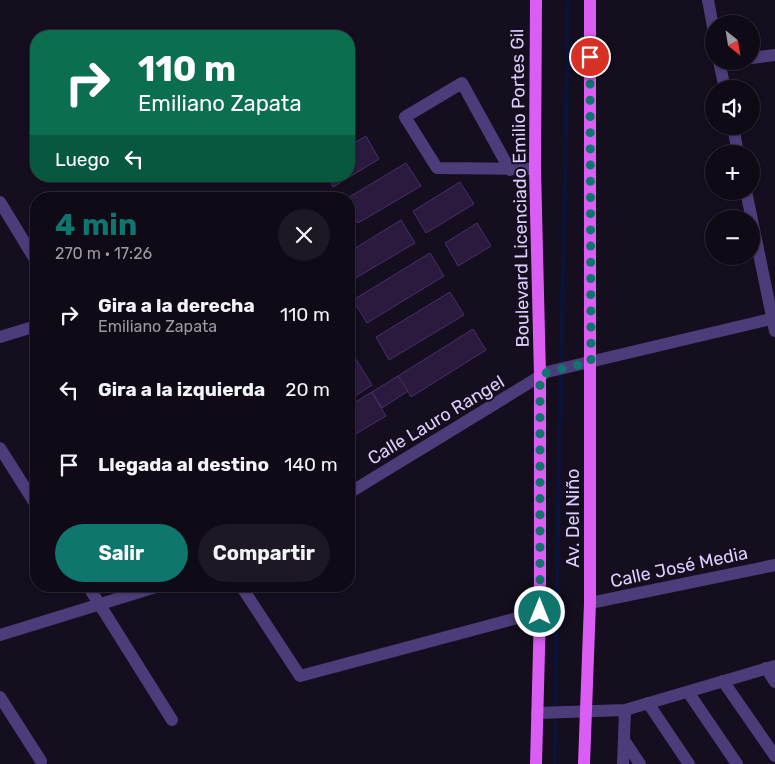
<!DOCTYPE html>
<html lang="es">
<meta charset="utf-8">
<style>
body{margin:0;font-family:Rubik,sans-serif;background:#1d1823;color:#f1f3f6;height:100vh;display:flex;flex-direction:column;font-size:19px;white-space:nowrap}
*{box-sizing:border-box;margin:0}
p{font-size:16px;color:#9b9aa1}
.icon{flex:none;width:28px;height:28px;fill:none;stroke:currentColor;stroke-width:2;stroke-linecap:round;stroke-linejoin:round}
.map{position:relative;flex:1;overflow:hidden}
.side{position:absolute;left:30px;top:192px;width:325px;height:400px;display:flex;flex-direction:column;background:#0f0a16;border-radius:20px;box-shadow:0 1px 4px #0004,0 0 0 1px #2f2b35}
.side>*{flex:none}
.hud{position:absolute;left:30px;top:30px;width:325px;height:152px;border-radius:20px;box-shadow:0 1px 4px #0004,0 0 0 1px #2f2b35;background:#0b6e4f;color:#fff;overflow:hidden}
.needle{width:32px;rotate:150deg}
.controls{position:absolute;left:705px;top:15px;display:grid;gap:10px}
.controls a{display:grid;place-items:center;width:55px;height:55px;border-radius:50%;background:#0f0a16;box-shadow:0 1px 4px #0004,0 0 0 1px #2f2b35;font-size:25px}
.pin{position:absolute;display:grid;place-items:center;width:42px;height:42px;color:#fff;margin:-21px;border:2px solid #fff;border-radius:50%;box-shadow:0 1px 5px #0007}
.me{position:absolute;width:55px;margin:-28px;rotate:0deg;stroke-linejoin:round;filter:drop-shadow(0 0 4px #0008)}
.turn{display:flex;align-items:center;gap:18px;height:105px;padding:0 25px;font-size:22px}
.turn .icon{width:65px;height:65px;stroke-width:2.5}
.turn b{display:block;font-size:35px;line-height:42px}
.then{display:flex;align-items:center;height:48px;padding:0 25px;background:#0003;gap:10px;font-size:19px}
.round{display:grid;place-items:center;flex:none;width:52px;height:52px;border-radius:26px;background:#1d1823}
.summary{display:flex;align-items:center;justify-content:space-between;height:85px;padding:0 25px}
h1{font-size:30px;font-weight:700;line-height:38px;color:#0f766e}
.cta{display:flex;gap:10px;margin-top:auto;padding:10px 25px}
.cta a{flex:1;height:58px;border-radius:30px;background:#0f766e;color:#fff;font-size:20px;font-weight:700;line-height:58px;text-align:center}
.cta a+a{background:#1d1823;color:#f1f3f6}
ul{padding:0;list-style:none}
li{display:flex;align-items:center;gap:15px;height:75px;padding:0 25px}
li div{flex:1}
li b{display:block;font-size:19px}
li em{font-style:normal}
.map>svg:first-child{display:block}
</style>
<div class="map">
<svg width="775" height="764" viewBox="0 0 775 764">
<rect width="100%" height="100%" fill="#140e1e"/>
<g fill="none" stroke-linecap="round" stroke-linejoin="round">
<path stroke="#0c1339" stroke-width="4.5" d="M555,764c1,-255 10,-509 13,-764"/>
</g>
<g fill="#2a1b3e" stroke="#472f69">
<path d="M366,136l13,23 -46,28 -6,-11h22v-30z"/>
<path d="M406,163l15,23 -63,37 -9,-15v-9h-3z"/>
<path d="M460,182l14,22 -48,29 -13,-22z"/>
<path d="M401,220l14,23 -66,39v-30z"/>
<path d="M477,223l14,23 -33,20 -13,-23z"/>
<path d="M430,253l14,23 -77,47 -14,-23z"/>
<path d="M450,292l14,23 -75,45 -13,-23z"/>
<path d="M473,329l13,21 -75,47 -13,-21z"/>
<path d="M349,348l23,37 -23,15z"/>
<path d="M398,376l10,15 -26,17 -10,-16z"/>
<path d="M372,392l14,24 -37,22v-32z"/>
</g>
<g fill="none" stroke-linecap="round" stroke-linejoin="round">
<g stroke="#4c3c7a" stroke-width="12">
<path d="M708,0l6,32"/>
<path d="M751,58l24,-3"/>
<path d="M719,61l6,28"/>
<path d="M720,64l16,-3"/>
<path d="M733,126l5,28"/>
<path d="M510,170l-48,-87 -57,34 32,51 98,1"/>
<path d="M746,191l29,140"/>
<path d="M0,202l36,59"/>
<path d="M0,337l36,-11"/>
<path d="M0,448l36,57"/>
<path d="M349,493l198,-121 228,-54"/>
<path d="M88,586l84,134"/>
<path d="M241,586l59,90 240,-64"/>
<path d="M590,603l185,-38"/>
<path d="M0,635l159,-49"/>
<path d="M766,668l9,14"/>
<path d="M723,681l52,75"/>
<path d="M688,692l49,72"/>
<path d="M0,697l41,64"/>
<path d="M648,703l41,61"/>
<path d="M537,713l88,-3 150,-44"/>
<path d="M624,740l16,24"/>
<path d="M623,764l2,-54"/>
</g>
<g stroke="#dc5df4" stroke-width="12">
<path d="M536,0l-1,169 5,207v236l-4,152"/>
<path d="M584,764l6,-161v-603"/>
</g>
</g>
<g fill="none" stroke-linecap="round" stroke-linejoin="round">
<path stroke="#0f766e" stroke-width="9" stroke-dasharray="0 16.2" d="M540,612v-236l8,-4 43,-10 -1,-305"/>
</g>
<g text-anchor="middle" stroke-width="4" stroke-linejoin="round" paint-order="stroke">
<g font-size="18" fill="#ddcefc" stroke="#140e1e">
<text transform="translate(520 188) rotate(-91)" y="6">Boulevard Licenciado Emilio Portes Gil</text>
<text transform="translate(436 420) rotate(-31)" y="6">Calle Lauro Rangel</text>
<text transform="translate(573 518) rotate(-90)" y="6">Av. Del Niño</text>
<text transform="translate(679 567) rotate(-12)" y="6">Calle José Media</text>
</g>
</g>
</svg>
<div class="controls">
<a><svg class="needle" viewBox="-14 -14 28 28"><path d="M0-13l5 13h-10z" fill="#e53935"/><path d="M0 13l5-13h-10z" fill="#9b9aa1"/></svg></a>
<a><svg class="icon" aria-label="sound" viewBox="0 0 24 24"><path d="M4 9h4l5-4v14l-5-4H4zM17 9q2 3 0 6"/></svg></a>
<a>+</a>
<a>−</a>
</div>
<div class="pin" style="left:590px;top:57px;background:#d93025"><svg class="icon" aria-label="arrive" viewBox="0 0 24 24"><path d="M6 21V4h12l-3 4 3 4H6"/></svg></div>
<svg class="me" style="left:540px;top:612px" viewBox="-20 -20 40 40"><circle r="17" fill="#0f766e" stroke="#fff" stroke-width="3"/><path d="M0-11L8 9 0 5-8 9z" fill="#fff"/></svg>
<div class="hud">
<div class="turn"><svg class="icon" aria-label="right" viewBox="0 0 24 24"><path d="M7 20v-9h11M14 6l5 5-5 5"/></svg><div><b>110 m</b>Emiliano Zapata</div></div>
<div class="then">Luego<svg class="icon" aria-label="left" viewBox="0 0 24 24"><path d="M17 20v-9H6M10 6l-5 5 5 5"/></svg></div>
</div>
<section class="side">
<div class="summary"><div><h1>4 min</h1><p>270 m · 17:26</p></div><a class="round"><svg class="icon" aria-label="close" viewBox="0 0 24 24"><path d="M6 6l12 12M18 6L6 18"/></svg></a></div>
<ul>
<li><svg class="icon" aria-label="right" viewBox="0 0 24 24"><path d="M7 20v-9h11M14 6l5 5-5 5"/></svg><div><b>Gira a la derecha</b><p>Emiliano Zapata</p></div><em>110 m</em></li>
<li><svg class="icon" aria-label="left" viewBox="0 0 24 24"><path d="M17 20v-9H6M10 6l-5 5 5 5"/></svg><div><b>Gira a la izquierda</b></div><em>20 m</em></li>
<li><svg class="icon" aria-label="arrive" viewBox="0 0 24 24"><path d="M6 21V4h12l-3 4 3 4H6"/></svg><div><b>Llegada al destino</b></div><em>140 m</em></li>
</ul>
<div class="cta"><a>Salir</a><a>Compartir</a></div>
</section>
</div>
